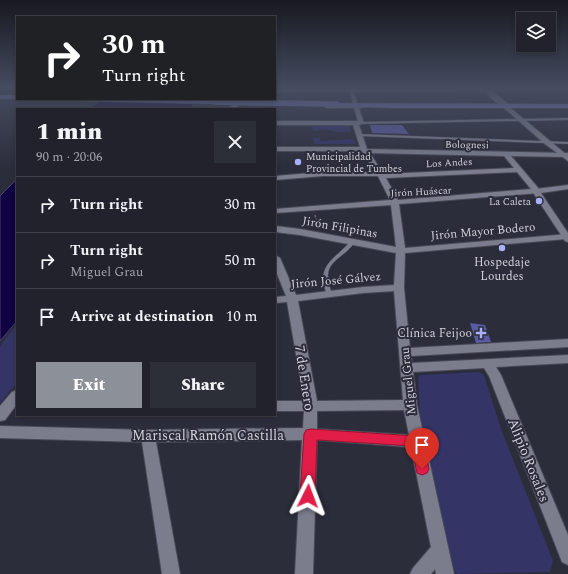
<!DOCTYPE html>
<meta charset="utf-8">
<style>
body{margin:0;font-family:Spectral,serif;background:#2d2f38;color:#f1f3f6;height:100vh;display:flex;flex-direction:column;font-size:15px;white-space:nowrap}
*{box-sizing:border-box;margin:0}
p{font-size:13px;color:#a2a4a9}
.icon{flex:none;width:22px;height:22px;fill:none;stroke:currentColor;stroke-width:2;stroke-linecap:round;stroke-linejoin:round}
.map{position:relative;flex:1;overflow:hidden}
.details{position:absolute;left:16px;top:108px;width:260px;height:308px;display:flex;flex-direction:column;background:#21222c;border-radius:0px;box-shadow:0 2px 6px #0003,0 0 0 1px #3e3f48}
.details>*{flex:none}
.hud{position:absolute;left:16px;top:16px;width:260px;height:84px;border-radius:0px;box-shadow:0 2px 6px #0003,0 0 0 1px #3e3f48;background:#202124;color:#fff;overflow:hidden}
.tools{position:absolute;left:516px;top:12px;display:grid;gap:8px}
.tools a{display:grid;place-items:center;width:40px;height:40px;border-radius:0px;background:#21222c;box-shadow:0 2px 6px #0003,0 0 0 1px #3e3f48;font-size:20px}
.pin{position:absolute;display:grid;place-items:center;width:34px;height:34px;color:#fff;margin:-41px -17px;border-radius:50% 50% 50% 0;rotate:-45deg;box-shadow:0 0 4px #0007}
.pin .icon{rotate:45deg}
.me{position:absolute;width:44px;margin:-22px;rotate:3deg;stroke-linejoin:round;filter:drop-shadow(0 0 3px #0008)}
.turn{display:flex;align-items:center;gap:14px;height:84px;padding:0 20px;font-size:18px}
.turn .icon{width:52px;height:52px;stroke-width:2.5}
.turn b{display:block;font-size:28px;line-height:34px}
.round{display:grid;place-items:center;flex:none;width:42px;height:42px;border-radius:0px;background:#2d2f38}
.headline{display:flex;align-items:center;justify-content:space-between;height:68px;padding:0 20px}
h1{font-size:24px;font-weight:800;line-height:30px}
.action{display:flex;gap:8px;margin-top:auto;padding:8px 20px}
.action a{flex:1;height:46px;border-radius:0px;background:#8c9099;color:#fff;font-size:16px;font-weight:800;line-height:46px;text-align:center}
.action a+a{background:#2d2f38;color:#f1f3f6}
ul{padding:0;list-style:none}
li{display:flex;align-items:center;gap:12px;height:56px;padding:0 20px;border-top:1px solid #3e3f48}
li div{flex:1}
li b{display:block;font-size:15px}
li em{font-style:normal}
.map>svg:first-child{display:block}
</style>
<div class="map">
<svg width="568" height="574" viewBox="0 0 568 574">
<rect width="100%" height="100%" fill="#2c2d3b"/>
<g fill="#343466">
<path d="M317,124h30l3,1 1,6c-8,3 -16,0 -24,-1 -5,-1 -10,1 -14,1l-1,-5h5z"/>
<path d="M313,138h6l2,3 32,-2 3,5h-42z"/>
<path d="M17,324v59l-17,20v-57z"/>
<path d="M479,372l5,3 17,54 52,132 -3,11 -93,2 -10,-13 -26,-126 -3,-57 2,-3z"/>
</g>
<g fill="#110143" stroke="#4a3f70">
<path d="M102,99h96l-8,10h-102z"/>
<path d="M17,179v142l-17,20v-145z"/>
</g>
<g fill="#595aa1">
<path d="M370,125h32l7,9 -37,-1z"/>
<path d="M470,323l15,2 6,17 -15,1z"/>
</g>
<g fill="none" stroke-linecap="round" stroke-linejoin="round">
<defs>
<path id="service" d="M351,241h4v1c-2,3 -5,6 -8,9 -8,7 -19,13 -19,24 0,7 2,13 4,19l-1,1h-4c-12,-30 7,-35 24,-54z"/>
<g id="pedestrian">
<path d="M568,118v2l-207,4 -2,-1 2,-1z"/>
<path d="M360,134l208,8v2l-209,-8 -1,-1z"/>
</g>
<g id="minor">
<path d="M349,88h219v2l-75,1 14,12 1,3 -3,2 -6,-3 -15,-14 -130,1 4,13 9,2 -8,1 5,15 -5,2 8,24 201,4v4l-57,-1 28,33v4l-140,11 6,44 163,-14v4l-2,1 -161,14 -1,35 6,60 158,-9v8l-157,9 1,7 156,-8v8l-72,4 5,8 67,160v30l-6,-3 -73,-186 -5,-8 -71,4 4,33 37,169h-18l-1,-5 -4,5h-21l3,-6 18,-21 -20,-100 -94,-7 -4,134h-18l7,-134 -146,2 24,132h-18l-20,-132 -142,-4v-12l148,4 155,-2 1,-17h-29v-10h29l-17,-99 -12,1v-6l11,-1 -11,-27v-14l5,3 16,37 67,-8 31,-2 2,-32 -96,-18 -25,-3v-6l25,3 96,18 -5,-42 -116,8v-4l115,-9 -12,-24h-55l-48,4v-4l48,-4h52l-13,-21h-87v-4h85l-7,-22h-78v-4h83l-4,-13h-28l-3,-2 3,-2 27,1 -3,-13h-75v-2zM370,153l134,3 10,12 -131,6zM517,172l14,17 -133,11 -12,-22zM394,291l9,109 -86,1 -19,-100 65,-8zM404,410l5,25 -92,-6v-18z"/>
<path d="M242,99h6l-14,10h-6l6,-6z"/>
<path d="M17,390v14l-12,16 -5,1v-15l12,-14z"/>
</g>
<g id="secondary">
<path d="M503,105h4l61,51v5l-23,-17 -42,-37z"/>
<path d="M568,185v4l-27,4 27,40v9l-3,-1 -33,-50 4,-2z"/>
</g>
<g id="trunk">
<rect x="0" y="95" width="17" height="4"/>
<path d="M77,99l137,1 3,2 -3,2 -134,-3z"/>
<path d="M335,103l233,1v4h-179l-52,-2 -3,-2z"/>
</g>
</defs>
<use href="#service" stroke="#494a56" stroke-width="1"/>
<use href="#pedestrian" stroke="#494a56" stroke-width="1"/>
<use href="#minor" stroke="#494a56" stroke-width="2"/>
<use href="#secondary" stroke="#494a56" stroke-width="2"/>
<use href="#trunk" stroke="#494a56" stroke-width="1"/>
<path stroke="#6c6d79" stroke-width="1.5" stroke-dasharray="2.5 1.5" stroke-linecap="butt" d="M315,215l3,12"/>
<use href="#service" fill="#7b7d8d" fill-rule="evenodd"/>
<use href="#pedestrian" fill="#7b7d8d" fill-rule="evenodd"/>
<use href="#minor" fill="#7b7d8d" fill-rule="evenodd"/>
<use href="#secondary" fill="#7b7d8d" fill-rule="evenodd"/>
<use href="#trunk" fill="#7e81cc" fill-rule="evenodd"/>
<defs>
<path id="trunk-bridge" d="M214,102l123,2"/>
</defs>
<use href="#trunk-bridge" stroke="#494a56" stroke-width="6" stroke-linecap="butt"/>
<use href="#trunk-bridge" stroke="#7e81cc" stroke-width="5.5"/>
</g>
<linearGradient id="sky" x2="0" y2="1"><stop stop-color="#181920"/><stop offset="0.52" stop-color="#454c60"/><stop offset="1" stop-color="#454c60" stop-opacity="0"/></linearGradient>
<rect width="568" height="169" fill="url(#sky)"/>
<path fill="#e11d48" stroke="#92132f" d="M311,429l105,7 5,1 2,4 6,28 -2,4 -5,2 -5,-2 -6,-27 -94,-6 -2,56 -2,5 -5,2 -5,-2 -3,-5 4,-62 2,-4z"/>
<g fill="#aaaffb" stroke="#2c2d3b" stroke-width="1.5">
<circle cx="298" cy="162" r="4"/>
<circle cx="539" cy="201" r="4"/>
<circle cx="502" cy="248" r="4"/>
<path d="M479 327h4v4h4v4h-4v4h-4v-4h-4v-4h4z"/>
</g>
<g text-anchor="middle" stroke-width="4" stroke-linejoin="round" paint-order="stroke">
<g font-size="10" fill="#d0d1da" stroke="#2c2d3b">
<text transform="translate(467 144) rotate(1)" y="4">Bolognesi</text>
<text transform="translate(449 162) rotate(-3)" y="4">Los Andes</text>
<text transform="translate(421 191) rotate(-3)" y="4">Jirón Huáscar</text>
</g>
<g font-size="10" fill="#d0d1da" stroke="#2c2d3b" text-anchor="start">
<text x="306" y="160">Municipalidad<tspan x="306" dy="12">Provincial de Tumbes</tspan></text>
<text x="531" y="205" text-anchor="end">La Caleta</text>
</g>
<g font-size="12" fill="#d0d1da" stroke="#2c2d3b">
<text transform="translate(340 227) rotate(10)" y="4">Jirón Filipinas</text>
<text transform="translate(483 231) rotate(-5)" y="4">Jirón Mayor Bodero</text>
<text transform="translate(336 280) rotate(-5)" y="4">Jirón José Gálvez</text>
<text transform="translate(408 381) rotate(-96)" y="4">Miguel Grau</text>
</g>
<g font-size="12" fill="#d0d1da" stroke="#2c2d3b">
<text x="502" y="266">Hospedaje<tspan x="502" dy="14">Lourdes</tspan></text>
<text x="472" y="337" text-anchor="end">Clínica Feijoo</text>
</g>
<g font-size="14" fill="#d0d1da" stroke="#2c2d3b">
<text transform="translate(305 378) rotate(81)" y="5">7 de Enero</text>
<text x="208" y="440">Mariscal Ramón Castilla</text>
<text transform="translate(529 460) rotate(68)" y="5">Alipio Rosales</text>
</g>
</g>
</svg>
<div class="tools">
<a><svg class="icon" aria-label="layers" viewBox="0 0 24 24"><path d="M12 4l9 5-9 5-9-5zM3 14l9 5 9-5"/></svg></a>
</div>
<div class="pin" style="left:422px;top:469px;background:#d93025"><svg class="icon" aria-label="arrive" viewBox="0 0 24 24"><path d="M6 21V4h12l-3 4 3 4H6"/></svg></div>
<svg class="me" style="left:308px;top:496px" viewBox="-20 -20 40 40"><path d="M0-17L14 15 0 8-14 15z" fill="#e11d48" stroke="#fff" stroke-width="4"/></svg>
<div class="hud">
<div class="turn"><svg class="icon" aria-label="right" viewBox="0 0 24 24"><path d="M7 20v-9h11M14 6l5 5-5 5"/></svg><div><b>30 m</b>Turn right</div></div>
</div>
<section class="details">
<div class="headline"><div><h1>1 min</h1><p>90 m · 20:06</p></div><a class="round"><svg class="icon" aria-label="close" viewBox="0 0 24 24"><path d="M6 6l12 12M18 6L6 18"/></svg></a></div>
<ul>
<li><svg class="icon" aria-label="right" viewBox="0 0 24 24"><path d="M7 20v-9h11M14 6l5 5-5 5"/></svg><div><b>Turn right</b></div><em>30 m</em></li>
<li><svg class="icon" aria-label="right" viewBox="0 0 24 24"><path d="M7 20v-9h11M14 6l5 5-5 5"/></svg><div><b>Turn right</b><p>Miguel Grau</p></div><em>50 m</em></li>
<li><svg class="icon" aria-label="arrive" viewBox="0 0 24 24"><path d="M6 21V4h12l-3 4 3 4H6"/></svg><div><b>Arrive at destination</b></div><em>10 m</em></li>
</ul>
<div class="action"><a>Exit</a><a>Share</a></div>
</section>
</div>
